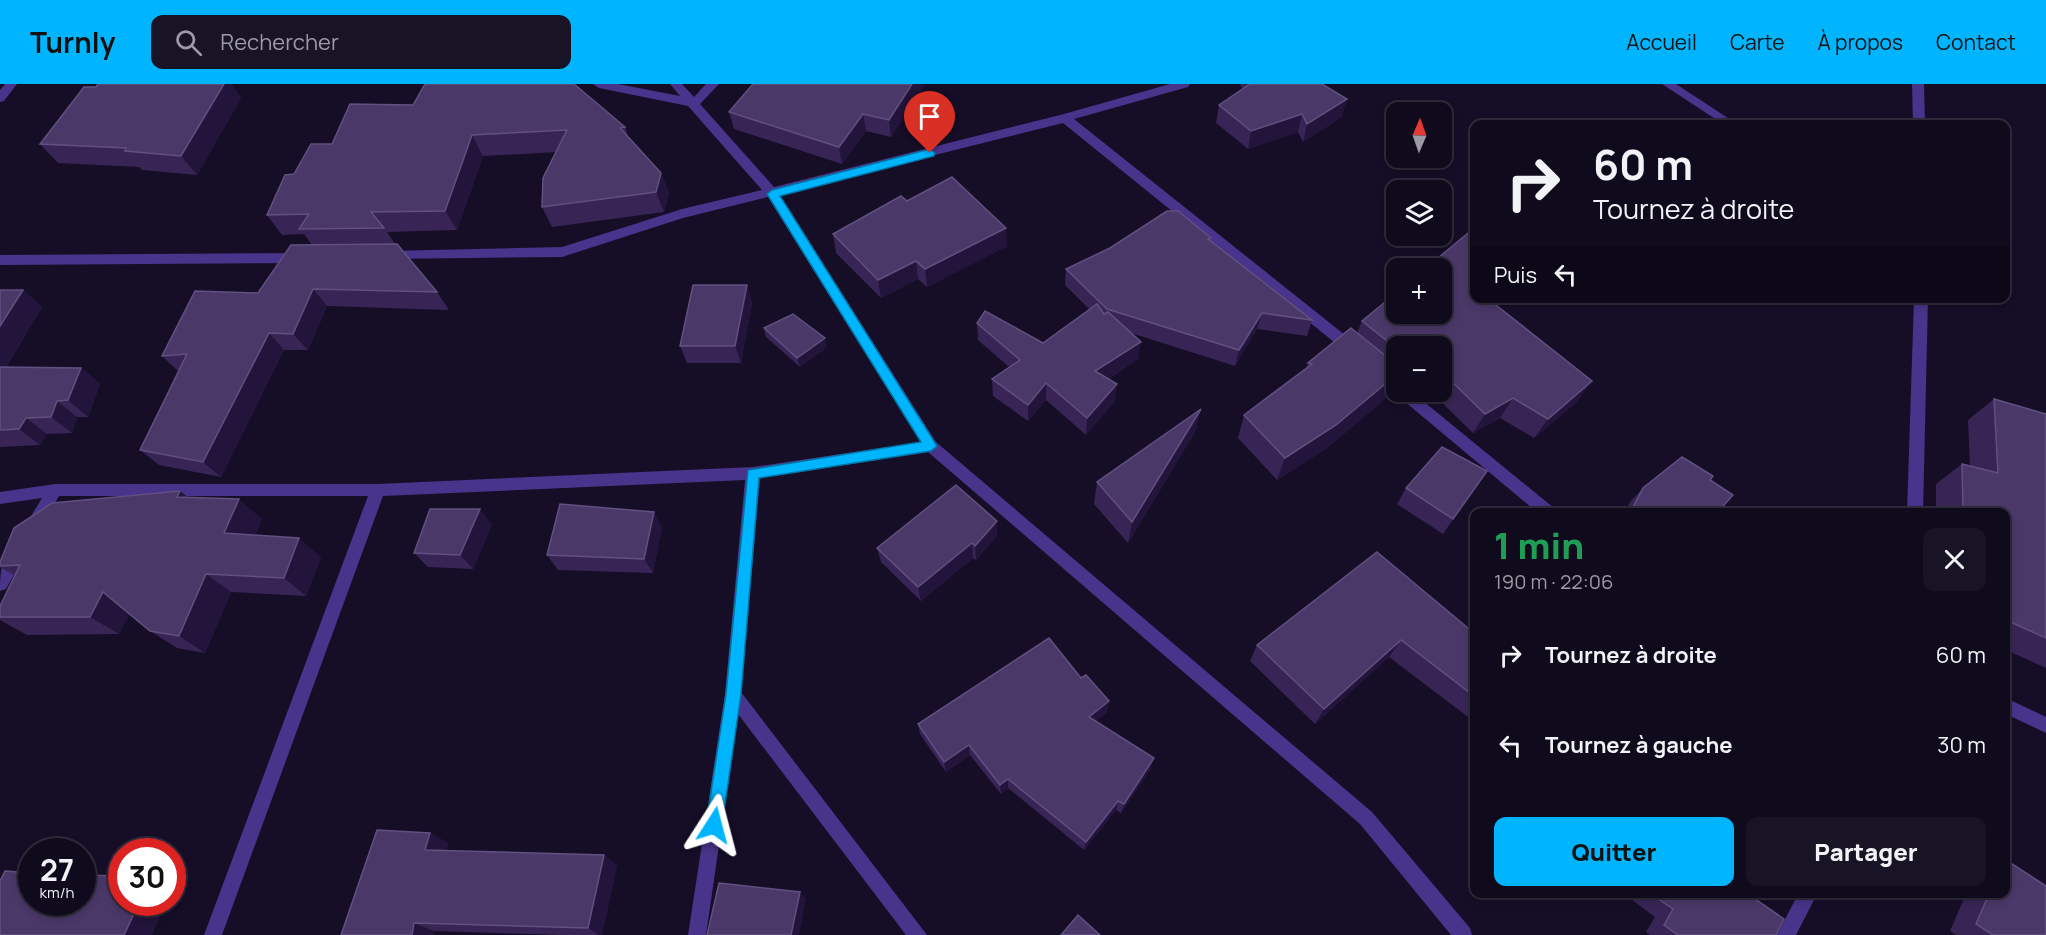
<!DOCTYPE html>
<html lang="fr">
<meta charset="utf-8">
<style>
body{margin:0;font-family:Manrope,sans-serif;background:#191326;color:#f1f3f6;height:100vh;display:flex;flex-direction:column;font-size:22px;white-space:nowrap}
*{box-sizing:border-box;margin:0}
p{font-size:20px;color:#9c9aa4}
.icon{flex:none;width:33px;height:33px;fill:none;stroke:currentColor;stroke-width:2;stroke-linecap:round;stroke-linejoin:round}
.map{position:relative;flex:1;overflow:hidden}
.panel{position:absolute;left:1470px;top:424px;width:540px;height:390px;display:flex;flex-direction:column;background:#100a1d;border-radius:12px;box-shadow:0 3px 9px #0003,0 0 0 2px #302b3b}
.panel>*{flex:none}
.hud{position:absolute;left:1470px;top:36px;width:540px;height:183px;border-radius:12px;box-shadow:0 3px 9px #0003,0 0 0 2px #302b3b;background:#100a1d;color:#f1f3f6;overflow:hidden}
.needle{width:39px;rotate:2deg}
.tools{position:absolute;left:1386px;top:18px;display:grid;gap:12px}
.tools a{display:grid;place-items:center;width:66px;height:66px;border-radius:12px;background:#100a1d;box-shadow:0 3px 9px #0003,0 0 0 2px #302b3b;font-size:30px}
.speed{position:absolute;left:18px;top:754px;display:flex;gap:12px;font-size:30px;font-weight:700;text-align:center}
.speed>*{display:grid;place-content:center;width:78px;height:78px;border-radius:50%;background:#100a1d;box-shadow:0 3px 9px #0003,0 0 0 2px #302b3b;line-height:1}
.speed small{font-size:15px;font-weight:400}
.speed .limit{border:9px solid #d22;background:#fff;color:#111}
.pin{position:absolute;display:grid;place-items:center;width:51px;height:51px;color:#fff;margin:-62px -26px;border-radius:50% 50% 50% 0;rotate:-45deg;box-shadow:0 0 6px #0007}
.pin .icon{rotate:45deg}
.me{position:absolute;width:66px;margin:-33px;rotate:9deg;stroke-linejoin:round;filter:drop-shadow(0 0 4px #0008)}
.turn{display:flex;align-items:center;gap:21px;height:126px;padding:0 24px;font-size:27px}
.turn .icon{width:78px;height:78px;stroke-width:2.5}
.turn b{display:block;font-size:42px;line-height:51px}
.then{display:flex;align-items:center;height:57px;padding:0 24px;background:#0003;gap:12px;font-size:22px}
.round{display:grid;place-items:center;flex:none;width:63px;height:63px;border-radius:12px;background:#191326}
.overview{display:flex;align-items:center;justify-content:space-between;height:102px;padding:0 24px}
h1{font-size:36px;font-weight:800;line-height:45px;color:#1e9e55}
.button{display:flex;gap:12px;margin-top:auto;padding:12px 24px}
.button a{flex:1;height:69px;border-radius:12px;background:#00b5fe;color:#111;font-size:24px;font-weight:800;line-height:69px;text-align:center}
.button a+a{background:#191326;color:#f1f3f6}
ul{padding:0;list-style:none}
li{display:flex;align-items:center;gap:18px;height:90px;padding:0 24px}
li div{flex:1}
li b{display:block;font-size:22px}
li em{font-style:normal}
header{display:flex;align-items:center;gap:36px;box-sizing:border-box;height:84px;padding:0 30px;background:#00b5fe;color:#111}
header strong{font-size:28px}
nav{display:flex;gap:33px;margin-inline-start:auto;font-size:21px}
.search{width:420px;height:54px;background:#191326;display:flex;align-items:center;gap:15px;box-sizing:border-box;padding:0 21px;border-radius:12px;color:#9c9aa4;font-size:22px}
.map>svg:first-child{display:block}
</style>
<header>
<strong>Turnly</strong>
<div class="search"><svg class="icon" aria-label="search" viewBox="0 0 24 24"><circle cx="10" cy="10" r="6"/><path d="M15 15l6 6"/></svg>Rechercher</div>
<nav><a>Accueil</a><a>Carte</a><a>À propos</a><a>Contact</a></nav>
</header>
<div class="map">
<svg width="2046" height="851" viewBox="0 0 2046 851">
<rect width="100%" height="100%" fill="#160d27"/>
<g fill="none" stroke-linecap="round" stroke-linejoin="round">
<g fill="#48348a" fill-rule="evenodd">
<path d="M5,0h12l-13,17 -4,1v-12z"/>
<path d="M593,0h25l62,12 -10,-12h12l12,13 12,-13h13l-19,20 74,83 290,-73 106,-30h20l-2,3 -114,32 286,228 2,4 -2,4h-10l-287,-232 -284,71 157,248 436,370 98,116 2,7h-21l-91,-111 -432,-372 -168,26 -19,214 186,243h-21l-168,-221 -32,221h-18l37,-241 20,-214 -362,16 -161,439h-18l164,-439h-309l-21,35 -5,2 -5,-2 -3,-5 17,-28 -42,6v-12l55,-8h323l375,-17 168,-25 -153,-245 -85,21 -121,39 -180,2 -1,-3 1,-3 5,-2 175,-4 120,-38 80,-19 -74,-84 -89,-18z"/>
<path d="M1662,0h14l61,40h-14z"/>
<path d="M1912,0h12l1,40h-12z"/>
<path d="M303,169l6,5 -6,5 -303,2v-10z"/>
<path d="M1914,214h14l-5,215h-16z"/>
<path d="M1396,307l16,1 142,116 3,5h-19l-140,-117z"/>
<path d="M17,464l5,2 3,5 -19,34 -6,2c0,-15 0,-37 17,-43z"/>
<path d="M2006,614l40,19v16l-40,-19z"/>
<path d="M1798,810h19l-21,41h-19z"/>
</g>
</g>
<g fill="#382556">
<path d="M98,0h133l10,14 -44,77 -55,-5 -3,-3 -81,-4 -18,-19z"/>
<path d="M925,0l-34,53 -25,-6 -24,33 -108,-35 -5,-17z"/>
<path d="M1240,0h82l20,33 -39,25 -5,-10 -50,17 -32,-26 3,-18 23,-16z"/>
<path d="M350,20l275,23 3,9 33,37 8,20 -5,19 -112,15 -10,-20 15,-55 -74,4 -26,74 -70,2 8,12 42,48 12,18 -122,-4 -19,44h-24l-63,127 -62,-12 -19,-15 39,-78 -17,-16 96,-63 54,-48 -8,-11 -22,1 -15,-20 27,-41 38,-30z"/>
<path d="M907,117l100,45 -80,41 -9,-8 -37,19 -45,-45 -3,-19z"/>
<path d="M1210,157l102,79 -5,16 -50,-7 -22,37 -104,-33 7,26 -30,20 7,22 -29,34 -40,-35 -18,21 -35,-25 -1,-17 17,-12 -31,-27 -1,-17 66,20 47,-33 -25,-25 1,-16z"/>
<path d="M747,201l5,18 -11,60h-54l-7,-17z"/>
<path d="M0,206h23l19,17 -36,60 75,1 19,16 -12,33h-11l-5,16 -25,1 -7,11 -40,2z"/>
<path d="M1494,220l84,97 -44,37 -34,-20 -27,15 -42,-41h11v-46h-46v38l-4,9 -65,55 -50,32 -39,-42 6,-23 62,-46 2,-6 49,-30 5,-12z"/>
<path d="M764,244l63,19 -27,20 -34,-30z"/>
<path d="M1994,315l52,15v254l-40,-18v-137h-70v-29l26,-20 8,2 -2,-46z"/>
<path d="M1201,325l-6,23 -67,111 -34,-39 3,-22z"/>
<path d="M1487,387l-44,63 -46,-30 9,-16z"/>
<path d="M1710,396l7,33h-93l6,-11 13,-14z"/>
<path d="M180,407l8,7 74,21 -7,16 66,22 -15,39 -75,-4 -26,61 -28,-5 -27,-17 -21,-17 -10,20 -92,1 -27,-15v-14l15,-30 -15,-9v-5z"/>
<path d="M492,440l-19,45 -45,-2 -14,-14z"/>
<path d="M662,443l-9,46 -95,-3 -11,-15z"/>
<path d="M997,452l-21,24 -3,-2 -52,43 -40,-39 -4,-14z"/>
<path d="M1474,549v78l-6,6 -79,-60 -74,67 -65,-63 7,-16z"/>
<path d="M1107,628l-11,9 55,47 -30,45 -5,-3 -32,40 -76,-62 -7,6 -31,-39 -24,17 -26,-38 -2,-10z"/>
<path d="M449,759l-3,7 171,15 -15,70h-40l-128,-4 -93,4z"/>
<path d="M1624,810h124l28,41h-126l-4,-3 9,-15z"/>
<path d="M1966,810h40l40,41h-90l-6,-4z"/>
</g>
<g fill="#23143b">
<path d="M224,0h7l10,14 -44,77 -16,-19z"/>
<path d="M912,0h13l-34,53 -2,-17z"/>
<path d="M1347,15l-5,18 -39,25 4,-18z"/>
<path d="M863,30l3,17 -24,33 -3,-17z"/>
<path d="M1302,30l-4,18 -50,17 3,-18z"/>
<path d="M472,51l11,21 -26,74 -12,-19z"/>
<path d="M661,89l8,20 -5,19 -8,-20z"/>
<path d="M1006,144l1,18 -80,41 -2,-18z"/>
<path d="M916,177l2,18 -37,19 -3,-18z"/>
<path d="M747,201l5,18 -11,60 -6,-17z"/>
<path d="M313,205l14,17 -19,44 -15,-16z"/>
<path d="M23,206l19,17 -42,69v-50z"/>
<path d="M1486,214h14l-25,21z"/>
<path d="M1262,229l-5,16 -22,37 4,-16z"/>
<path d="M269,249l15,17 -63,127 -18,-15z"/>
<path d="M825,254l2,9 -27,20 -3,-9z"/>
<path d="M1141,258l-3,17 -45,29 2,-17z"/>
<path d="M81,284l19,16 -12,33 -20,-17z"/>
<path d="M1396,291v9l-4,9 -65,55 -50,32 8,-22z"/>
<path d="M1592,297l-14,20 -44,37 14,-19z"/>
<path d="M1046,299v17l-18,21v-16z"/>
<path d="M1117,300l-2,17 -29,34 1,-17z"/>
<path d="M1513,314l-13,20 -27,15 12,-19z"/>
<path d="M57,317l20,16 -5,16 -21,-16z"/>
<path d="M1201,325l-6,23 -67,111 4,-21z"/>
<path d="M26,334l21,16 -7,11 -21,-16z"/>
<path d="M1487,387l-10,16 -34,47 10,-15z"/>
<path d="M180,407l25,20 -28,-14z"/>
<path d="M239,415l23,20 -14,33 -24,-19z"/>
<path d="M480,425l12,15 -19,45 -13,-14z"/>
<path d="M654,428l8,15 -9,46 -9,-14z"/>
<path d="M997,437v15l-21,24 -1,-14z"/>
<path d="M299,454l22,19 -15,39 -22,-18z"/>
<path d="M972,459l1,15 -52,43 -3,-14z"/>
<path d="M206,490l25,18 -26,61 -26,-17z"/>
<path d="M103,508l29,18 -13,24 -29,-17z"/>
<path d="M1401,556l-12,17 -74,67 9,-15z"/>
<path d="M1109,617l-2,11 -19,15 1,-10z"/>
<path d="M969,661l1,10 -24,17 -2,-10z"/>
<path d="M1154,674l-3,10 -30,45 3,-9z"/>
<path d="M1008,695v9l-7,6 -1,-9z"/>
<path d="M1118,717l-2,9 -32,40 2,-8z"/>
<path d="M430,749l19,10 -6,17 -18,-10z"/>
<path d="M604,771l13,10 -15,70h-3l-11,-7z"/>
<path d="M800,808l6,7 -7,36h-8z"/>
<path d="M139,819h27l-14,32h-28z"/>
<path d="M414,839l20,8 -1,4h-21z"/>
</g>
<g fill="#4a3868" stroke="#615080" stroke-width="1.5">
<path d="M98,0h126l-43,72 -56,-5 1,-3 -86,-4 44,-57h12z"/>
<path d="M425,0h149l51,43 -5,1 41,45 -5,19 -114,15 1,-29 24,-48 -95,5 -27,76 -74,1 13,16 -85,1 10,-15 -42,1 18,-40 9,-1 17,-30h21l18,-40 63,1z"/>
<path d="M753,0h159l-23,36 -26,-6 -24,33 -110,-35z"/>
<path d="M1250,0h72l25,15 -40,25 -5,-10 -51,17 -32,-26z"/>
<path d="M952,93l54,51 -81,41 -9,-8 -38,19 -45,-46 68,-38 6,5z"/>
<path d="M1167,127h11l33,27 -3,1 104,81 -50,-7 -23,37 -132,-41 -41,-40 44,-21z"/>
<path d="M1474,144v70h13l105,83 -44,38 -35,-21 -28,16 -43,-42v-26h-46v2l-34,-27 34,-28v21h46v-46h-16z"/>
<path d="M397,160l40,48 -124,-3 -20,45 -24,-1 -66,129 -63,-12 47,-96 -25,2 33,-65 63,2 33,-48z"/>
<path d="M693,201h54l-12,61h-55z"/>
<path d="M0,206h23l-23,36z"/>
<path d="M1097,220l7,10 4,-2 33,30 -46,29 22,13 -30,34 -41,-35 -18,22 -36,-26 28,-19 -43,-37 8,-12 58,32z"/>
<path d="M793,230l32,24 -28,20 -33,-30z"/>
<path d="M1351,244l45,36v11l-60,50 -51,33 -41,-43 68,-51 -4,-1z"/>
<path d="M0,283l81,1 -13,32 -11,1 -6,16 -25,1 -7,11 -19,1z"/>
<path d="M1994,315l52,15v224l-40,-18v-107h-43l-1,-49 36,9z"/>
<path d="M1201,325l-69,113 -35,-40z"/>
<path d="M1442,363l45,24 -34,48 -47,-31z"/>
<path d="M1682,373l31,19 -3,4 23,15 -16,18h-87l13,-25z"/>
<path d="M956,401l41,36 -22,25 -3,-3 -54,44 -41,-39z"/>
<path d="M180,407l-3,6 62,2 -15,34 75,5 -15,40 -78,-4 -27,62 -29,-5 -47,-39 -13,25h-90v-11l20,-41 -20,1v-4l14,-34 38,-25z"/>
<path d="M560,420l94,8 -10,47 -97,-4z"/>
<path d="M430,425h50l-20,46 -46,-2z"/>
<path d="M1377,468l97,81v63l-73,-56 -77,69 -67,-64z"/>
<path d="M1049,554l32,40 5,-3 23,26 -20,16 65,41 -30,46 -6,-3 -32,41 -78,-63 -8,6 -31,-40 -25,17 -26,-38z"/>
<path d="M377,746l53,3 -5,17 179,5 -16,73 -174,-5 -2,12h-71z"/>
<path d="M2006,776l40,26v49h-53l-17,-11 13,-30h17z"/>
<path d="M5,787l27,2v30h50v-28l40,1v27h17l-15,32h-124v-54z"/>
<path d="M719,799l81,9 -9,43h-84z"/>
<path d="M1651,810h97l36,25 -8,16h-98l-14,-10 9,-16z"/>
<path d="M1078,831l22,20h-39z"/>
</g>
<path fill="#00b5fe" stroke="#0076a5" stroke-width="1.5" d="M930,65l5,4 -1,3 -154,40 157,250 -6,5 -172,27 -18,216 -19,131 -3,6 -5,2 -6,-2 -2,-6 20,-131 22,-224 173,-28 -154,-248 5,-4z"/>
</svg>
<div class="tools">
<a><svg class="needle" viewBox="-14 -14 28 28"><path d="M0-13l5 13h-10z" fill="#e53935"/><path d="M0 13l5-13h-10z" fill="#9c9aa4"/></svg></a>
<a><svg class="icon" aria-label="layers" viewBox="0 0 24 24"><path d="M12 4l9 5-9 5-9-5zM3 14l9 5 9-5"/></svg></a>
<a>+</a>
<a>−</a>
</div>
<div class="speed"><div>27<small>km/h</small></div><div class="limit">30</div></div>
<div class="pin" style="left:930px;top:69px;background:#d93025"><svg class="icon" aria-label="arrive" viewBox="0 0 24 24"><path d="M6 21V4h12l-3 4 3 4H6"/></svg></div>
<svg class="me" style="left:714px;top:741px" viewBox="-20 -20 40 40"><path d="M0-17L14 15 0 8-14 15z" fill="#00b5fe" stroke="#fff" stroke-width="4"/></svg>
<div class="hud">
<div class="turn"><svg class="icon" aria-label="right" viewBox="0 0 24 24"><path d="M7 20v-9h11M14 6l5 5-5 5"/></svg><div><b>60 m</b>Tournez à droite</div></div>
<div class="then">Puis<svg class="icon" aria-label="left" viewBox="0 0 24 24"><path d="M17 20v-9H6M10 6l-5 5 5 5"/></svg></div>
</div>
<section class="panel">
<div class="overview"><div><h1>1 min</h1><p>190 m · 22:06</p></div><a class="round"><svg class="icon" aria-label="close" viewBox="0 0 24 24"><path d="M6 6l12 12M18 6L6 18"/></svg></a></div>
<ul>
<li><svg class="icon" aria-label="right" viewBox="0 0 24 24"><path d="M7 20v-9h11M14 6l5 5-5 5"/></svg><div><b>Tournez à droite</b></div><em>60 m</em></li>
<li><svg class="icon" aria-label="left" viewBox="0 0 24 24"><path d="M17 20v-9H6M10 6l-5 5 5 5"/></svg><div><b>Tournez à gauche</b></div><em>30 m</em></li>
</ul>
<div class="button"><a>Quitter</a><a>Partager</a></div>
</section>
</div>
